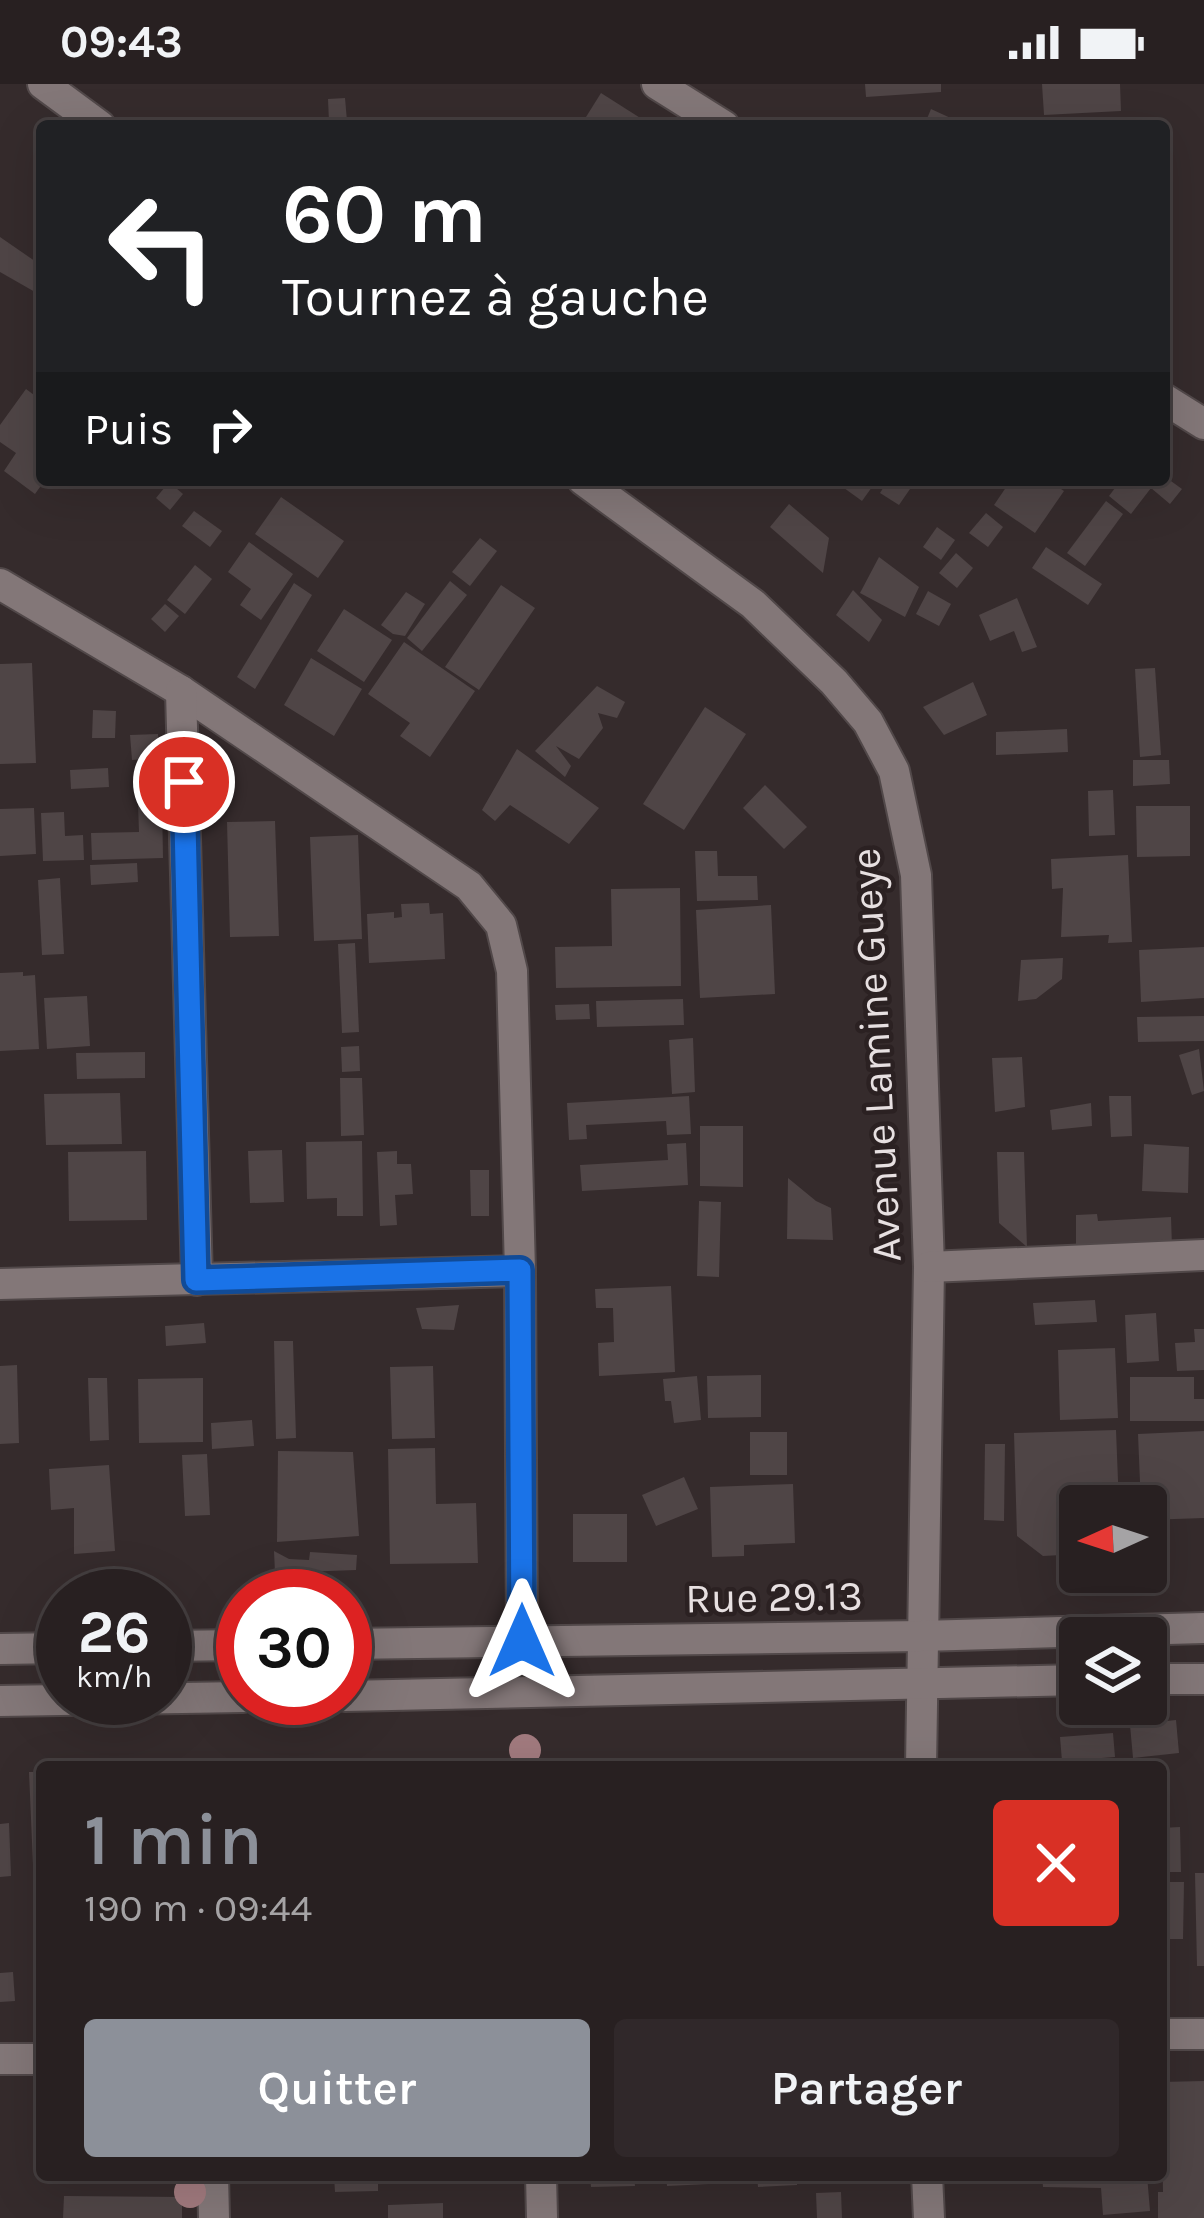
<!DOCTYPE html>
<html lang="fr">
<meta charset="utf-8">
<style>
body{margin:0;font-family:Karla,sans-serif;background:#30282a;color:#f1f3f6;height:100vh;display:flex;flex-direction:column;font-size:45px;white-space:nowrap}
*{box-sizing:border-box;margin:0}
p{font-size:39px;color:#a5a3a5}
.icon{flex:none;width:66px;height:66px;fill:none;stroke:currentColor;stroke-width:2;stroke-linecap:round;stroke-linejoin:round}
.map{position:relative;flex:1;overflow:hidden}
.details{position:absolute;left:36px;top:1677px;width:1131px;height:420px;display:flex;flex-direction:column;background:#282021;border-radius:12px;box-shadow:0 12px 48px #0002,0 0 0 3px #443e3f}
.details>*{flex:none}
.banner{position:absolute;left:36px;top:36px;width:1134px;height:366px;border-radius:12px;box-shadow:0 12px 48px #0002,0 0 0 3px #443e3f;background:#202124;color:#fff;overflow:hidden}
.needle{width:78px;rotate:267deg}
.controls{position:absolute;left:1059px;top:1401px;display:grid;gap:24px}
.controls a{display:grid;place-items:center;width:108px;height:108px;border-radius:12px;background:#282021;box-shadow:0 12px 48px #0002,0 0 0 3px #443e3f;font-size:60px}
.speed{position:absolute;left:36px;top:1485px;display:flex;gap:24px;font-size:60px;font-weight:700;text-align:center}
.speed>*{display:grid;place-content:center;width:156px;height:156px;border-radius:50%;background:#282021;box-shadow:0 12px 48px #0002,0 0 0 3px #443e3f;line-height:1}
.speed small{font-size:30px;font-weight:400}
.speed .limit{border:18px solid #d22;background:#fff;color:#111}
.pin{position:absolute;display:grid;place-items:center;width:102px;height:102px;color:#fff;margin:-51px;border:6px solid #fff;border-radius:50%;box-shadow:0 3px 12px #0007}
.me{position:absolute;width:132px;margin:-66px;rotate:0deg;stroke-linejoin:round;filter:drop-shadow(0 0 9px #0008)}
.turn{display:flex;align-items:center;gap:42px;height:252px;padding:0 48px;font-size:54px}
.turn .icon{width:156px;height:156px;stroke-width:2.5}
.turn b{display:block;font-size:84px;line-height:102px}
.then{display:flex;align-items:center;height:114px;padding:0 48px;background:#0003;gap:24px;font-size:45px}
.round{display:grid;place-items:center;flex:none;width:126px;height:126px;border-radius:12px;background:#30282a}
.head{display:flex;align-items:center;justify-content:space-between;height:204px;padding:0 48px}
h1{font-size:72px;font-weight:600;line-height:90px;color:#8c9099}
.action{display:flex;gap:24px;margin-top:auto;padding:24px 48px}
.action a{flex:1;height:138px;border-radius:12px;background:#8c9099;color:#fff;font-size:48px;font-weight:600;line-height:138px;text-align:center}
.action a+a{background:#30282a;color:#f1f3f6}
.status{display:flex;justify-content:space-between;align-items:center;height:84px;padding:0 60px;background:#282021;direction:ltr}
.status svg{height:33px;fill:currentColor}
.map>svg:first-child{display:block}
</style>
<div class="status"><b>09:43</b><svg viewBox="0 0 49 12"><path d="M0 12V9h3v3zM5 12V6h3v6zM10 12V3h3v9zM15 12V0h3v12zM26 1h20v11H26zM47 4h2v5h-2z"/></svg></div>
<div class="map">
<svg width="1204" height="2134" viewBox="0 0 1204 2134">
<rect width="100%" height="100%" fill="#352b2c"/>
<g fill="#4f4546">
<path d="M865,0h76v8l-75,5z"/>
<path d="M1042,0h78l1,27 -77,4z"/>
<path d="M601,9l44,28 -3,5h-42l-14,-9z"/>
<path d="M345,14l2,23 -18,1 -1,-23z"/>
<path d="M931,25l37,17h-44z"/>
<path d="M0,153l42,29v30l-42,-24z"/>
<path d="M26,305l16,12 3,79 -10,14 -31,-23 12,-18 -16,-11v-17z"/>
<path d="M1164,392l18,13 -12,15 -19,-16 -20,26 -22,-18 12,-16h43z"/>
<path d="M833,396h44l-15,21z"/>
<path d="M888,396h8l14,9 -11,16 -19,-12z"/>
<path d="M1011,396h37l16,11 -29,42 -41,-28z"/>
<path d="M169,398l14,12 -13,16 -14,-12z"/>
<path d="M281,413l63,44 -26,37 -63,-44z"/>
<path d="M1106,417l17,13 -38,52 -18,-13z"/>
<path d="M789,420l40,34 -6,35 -53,-46z"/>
<path d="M194,427l28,20 -12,16 -28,-21z"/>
<path d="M986,429l17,14 -15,20 -19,-14z"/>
<path d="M937,443l18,13 -14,20 -18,-13z"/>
<path d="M480,454l17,13 -27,35 -18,-14z"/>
<path d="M249,458l44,32 -32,46 -21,-15 11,-16 -23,-17z"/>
<path d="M1046,463l56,37 -14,21 -56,-37z"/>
<path d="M956,469l17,15 -16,20 -18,-15z"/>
<path d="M879,473l40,30 -14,30 -45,-24z"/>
<path d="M195,481l17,14 -27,35 -18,-14z"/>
<path d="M450,497l17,14 -45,56 -15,-13z"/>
<path d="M294,499l18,12 -57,94 -18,-12z"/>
<path d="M501,501l34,23 -56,82 -34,-23z"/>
<path d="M853,506l29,30 -13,22 -33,-27z"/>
<path d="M928,507l23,13 -12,22 -23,-12z"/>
<path d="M406,508l19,12 -20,32 -12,-2 -12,-9z"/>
<path d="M1017,514l20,49 -15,5 -8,-21 -24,10 -11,-26z"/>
<path d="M165,520l14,12 -14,16 -14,-13z"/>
<path d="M344,525l48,31 -28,42 -47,-31z"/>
<path d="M404,558l71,49 -45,66 -30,-21 10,-13 -42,-29z"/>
<path d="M311,574l51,31 -28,47 -50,-31z"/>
<path d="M32,579l4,100 -36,1v-100z"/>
<path d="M1155,584l6,87 -21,2 -5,-88z"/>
<path d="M973,598l14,33 -43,20 -21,-28z"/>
<path d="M597,602l28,16 -8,16 -19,-5 5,15 -24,31 -23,-13 15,20 -6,11 -30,-26z"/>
<path d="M705,623l41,27 -62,96 -41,-26z"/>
<path d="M93,626l23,1 -1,27h-23z"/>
<path d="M1067,645l1,23 -72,3v-23z"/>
<path d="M158,650l1,24 -27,2 -2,-25z"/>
<path d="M517,665l82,59 -30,36 -59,-39 -15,16 -13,-11z"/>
<path d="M1133,676h36l1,24 -37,2z"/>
<path d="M108,684l1,19 -38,2 -1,-19z"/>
<path d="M765,701l42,42 -23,22 -41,-41z"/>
<path d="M1113,706l2,45 -26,1 -1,-45z"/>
<path d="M162,719l1,55 -71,2 -1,-27 48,-1 -1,-28z"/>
<path d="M1136,722h54v50l-53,1z"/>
<path d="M34,724l2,46 -36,2v-47z"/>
<path d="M64,728l1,24 18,-1 1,25 -41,1 -2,-48z"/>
<path d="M275,737l4,115 -49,1 -3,-115z"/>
<path d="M358,751l4,104 -48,2 -4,-104z"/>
<path d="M695,767h22l1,25h39l1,24 -61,1z"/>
<path d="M1128,771l4,87 -24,1 1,-8 -48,2 2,-49 -11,1 -1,-30z"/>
<path d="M137,779l1,19 -47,3 -1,-20z"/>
<path d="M60,794l4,76 -22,1 -4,-75z"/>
<path d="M680,804l1,98 -125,2 -1,-41 57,-1 -1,-57z"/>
<path d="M429,819l1,11 13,-1 2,46 -76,4 -2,-49 27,-2v6l8,-1 -1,-13z"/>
<path d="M771,821l4,89 -75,4 -4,-88z"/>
<path d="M355,859l4,89 -17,1 -4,-89z"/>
<path d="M1204,863v51l-63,4 -2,-52z"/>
<path d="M1063,874l-1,21 -26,20 -18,2 3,-41z"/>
<path d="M23,888v4l12,-1 4,74 -39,2v-78z"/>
<path d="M87,912l3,50 -43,3 -3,-51z"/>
<path d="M683,915l1,26 -87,2 -1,-26z"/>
<path d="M589,920l1,15 -34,1 -1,-15z"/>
<path d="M1204,932v25l-66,1 -1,-25z"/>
<path d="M693,954l2,54 -23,2 -3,-54z"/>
<path d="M359,962l1,25 -18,1 -1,-25z"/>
<path d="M1199,965l5,42 -12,4 -13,-40z"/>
<path d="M145,968v26l-68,1 -1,-26z"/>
<path d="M1022,973l3,50 -30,5 -3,-54z"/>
<path d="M340,994h22l2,57 -23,1z"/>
<path d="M120,1009l2,51 -76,1 -2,-51z"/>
<path d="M689,1012l2,38 -24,1 -1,-14 -80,4 1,14 -18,1 -2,-37z"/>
<path d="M1109,1012h22l1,40 -21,1z"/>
<path d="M1091,1019l1,23 -40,4 -2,-20z"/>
<path d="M700,1042h43v61l-43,-1z"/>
<path d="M362,1057l1,75h-26v-18l-30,1 -1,-57z"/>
<path d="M686,1059l2,42 -106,6 -2,-26 88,-5 -1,-16z"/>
<path d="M1144,1060l45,3 -1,46 -46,-2z"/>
<path d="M282,1066l2,52 -34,1 -2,-52z"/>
<path d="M146,1067l1,69 -78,1 -1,-69z"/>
<path d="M397,1067v13h14l2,30 -18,1 2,30 -17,1 -3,-74z"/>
<path d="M997,1068h27l3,95 -28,-24z"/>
<path d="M470,1086h19v46h-18z"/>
<path d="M788,1094l28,23 15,7 2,32 -46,-1z"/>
<path d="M699,1117l22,1 -2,75 -22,-1z"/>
<path d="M1097,1130l1,7 73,-4 1,30 -96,-3v-29z"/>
<path d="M671,1202l4,86 -76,4 -1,-33 16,-1 -1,-34h-17l-1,-19z"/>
<path d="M1095,1216l2,22 -62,3 -2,-22z"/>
<path d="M459,1221l-5,25 -32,-1 -6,-21z"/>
<path d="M1156,1229l3,48 -32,2 -2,-48z"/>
<path d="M204,1239l2,20 -40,3 -1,-20z"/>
<path d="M1194,1245h10v41l-27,1 -2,-28 20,-1z"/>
<path d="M274,1257h19l3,97 -20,1z"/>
<path d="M1115,1264l3,70 -58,2 -2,-70z"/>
<path d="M17,1281l2,78 -19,1v-78z"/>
<path d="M433,1282l2,72 -43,1 -2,-72z"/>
<path d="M761,1291v42l-53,1 -1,-42z"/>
<path d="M697,1292l4,44 -27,3 -3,-22h-6l-2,-22z"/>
<path d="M1130,1293h64v22h10v22h-74z"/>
<path d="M88,1294h19l2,62 -19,1z"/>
<path d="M203,1294v64l-64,1 -1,-64z"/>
<path d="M252,1336l2,26 -42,3 -1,-26z"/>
<path d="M1116,1346l3,76h-39v48l-37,2 -26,-20 -3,-103z"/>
<path d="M1204,1347v87l-58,2v-14h-5l-3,-72z"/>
<rect x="750" y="1348" width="37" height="43"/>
<path d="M985,1360h20l-1,77 -20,-1z"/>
<path d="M435,1364l1,56 40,-1 2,60 -88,1 -2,-115z"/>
<path d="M278,1367l75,1 6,84 -82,6z"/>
<path d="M207,1370l3,61 -25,1 -3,-61z"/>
<path d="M109,1381l6,86 -41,3v-46l-23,2 -2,-41z"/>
<path d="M684,1393l14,32 -42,17 -14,-31z"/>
<path d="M793,1400l2,59 -51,2v11l-32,1 -2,-70z"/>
<rect x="573" y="1430" width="54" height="48"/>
<path d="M274,1467l15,8 20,1 1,-8 47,3 -1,15 -81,3z"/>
<path d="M1176,1636l3,33 -46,5 -3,-33z"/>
<path d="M1113,1649l2,24 -53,4 -2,-24z"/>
<path d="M29,1688h13v116h-8z"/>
<path d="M9,1739l2,53 -11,1v-53z"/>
<path d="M1180,1743l1,45h-20v-44z"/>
<path d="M1195,1789h9v93h-7z"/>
<path d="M1161,1798h23l-1,57h-22z"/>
<path d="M13,1888l2,29 -15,1v-29z"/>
<path d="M1204,1997v137h-46v-26h5l-2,-110z"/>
<path d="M334,2091h44v16l-43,1z"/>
<path d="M590,2091h44l1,11 -44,1z"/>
<path d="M666,2091h43v9l-42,2z"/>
<path d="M757,2091h40v10l-39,2z"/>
<path d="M1042,2091h105l3,36 -47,4 -2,-27 -58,-1z"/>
<path d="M841,2108l1,26h-25l-1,-25z"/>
<path d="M64,2112l118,1v21h-119z"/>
<path d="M443,2119v15h-55v-13z"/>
</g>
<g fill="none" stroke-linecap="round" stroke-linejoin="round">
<defs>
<g id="street">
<path d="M43,0l57,42"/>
<path d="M657,0l67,42"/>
<path d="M1164,315l40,25"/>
<path d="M583,396l170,124 81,78 34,40 26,49 22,104 13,392 -8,500"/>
<path d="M0,500l181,107 288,195 32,39 11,46 8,300 2,370"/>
<path d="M181,607l16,589"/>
<path d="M929,1183l275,-12"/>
<path d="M0,1200l520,-13"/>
<path d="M1161,1950h43"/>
<path d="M0,1975h42"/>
<path d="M213,2091l1,43"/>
<path d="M541,2091l1,43"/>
<path d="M927,2091l2,43"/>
</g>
<g id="secondary">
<path d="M345,1560l576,-8 283,-8"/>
<path d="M165,1562l78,-1"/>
<path d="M0,1565l63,-1"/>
<path d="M1146,1595h58"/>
<path d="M345,1612l735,-16"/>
<path d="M0,1617l243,-4"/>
</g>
</defs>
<use href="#street" stroke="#514849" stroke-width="34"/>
<use href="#secondary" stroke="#514849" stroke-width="34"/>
<use href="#street" stroke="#837778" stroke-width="30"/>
<use href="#secondary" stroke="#837778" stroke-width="30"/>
</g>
<g fill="#a17a7e">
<circle cx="525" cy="1666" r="16"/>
<circle cx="190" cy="2108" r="16"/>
</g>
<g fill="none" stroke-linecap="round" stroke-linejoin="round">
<defs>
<path id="route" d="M184,698l12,498 324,-10 2,371"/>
</defs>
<use href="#route" stroke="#114b97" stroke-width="30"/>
<use href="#route" stroke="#1a73e8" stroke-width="21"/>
</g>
<g text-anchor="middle" stroke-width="9" stroke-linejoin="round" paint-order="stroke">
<g font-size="42" fill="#e7e0e1" stroke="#2b2122">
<text transform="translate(875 971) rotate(-93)" y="15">Avenue Lamine Gueye</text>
<text transform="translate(774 1512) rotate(-1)" y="15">Rue 29.13</text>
</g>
</g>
</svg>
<div class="controls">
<a><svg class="needle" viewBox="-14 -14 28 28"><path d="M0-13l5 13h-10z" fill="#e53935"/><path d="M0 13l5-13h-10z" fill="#a5a3a5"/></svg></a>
<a><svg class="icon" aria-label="layers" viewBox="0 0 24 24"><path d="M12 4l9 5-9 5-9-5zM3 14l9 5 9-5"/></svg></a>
</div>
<div class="speed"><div>26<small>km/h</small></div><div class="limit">30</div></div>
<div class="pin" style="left:184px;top:698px;background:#d93025"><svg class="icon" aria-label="arrive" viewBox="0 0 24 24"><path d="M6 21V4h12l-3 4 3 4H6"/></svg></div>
<svg class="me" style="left:522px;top:1557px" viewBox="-20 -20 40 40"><path d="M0-17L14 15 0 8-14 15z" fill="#1a73e8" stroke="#fff" stroke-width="4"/></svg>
<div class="banner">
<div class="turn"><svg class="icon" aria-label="left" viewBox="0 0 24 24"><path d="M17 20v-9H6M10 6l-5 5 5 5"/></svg><div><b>60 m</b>Tournez à gauche</div></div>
<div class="then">Puis<svg class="icon" aria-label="right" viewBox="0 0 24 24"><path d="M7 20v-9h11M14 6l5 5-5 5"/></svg></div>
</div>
<section class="details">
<div class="head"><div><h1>1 min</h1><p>190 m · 09:44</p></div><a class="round" style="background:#d93025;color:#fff"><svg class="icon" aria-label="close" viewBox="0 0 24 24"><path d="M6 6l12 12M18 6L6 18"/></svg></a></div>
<div class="action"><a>Quitter</a><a>Partager</a></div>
</section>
</div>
